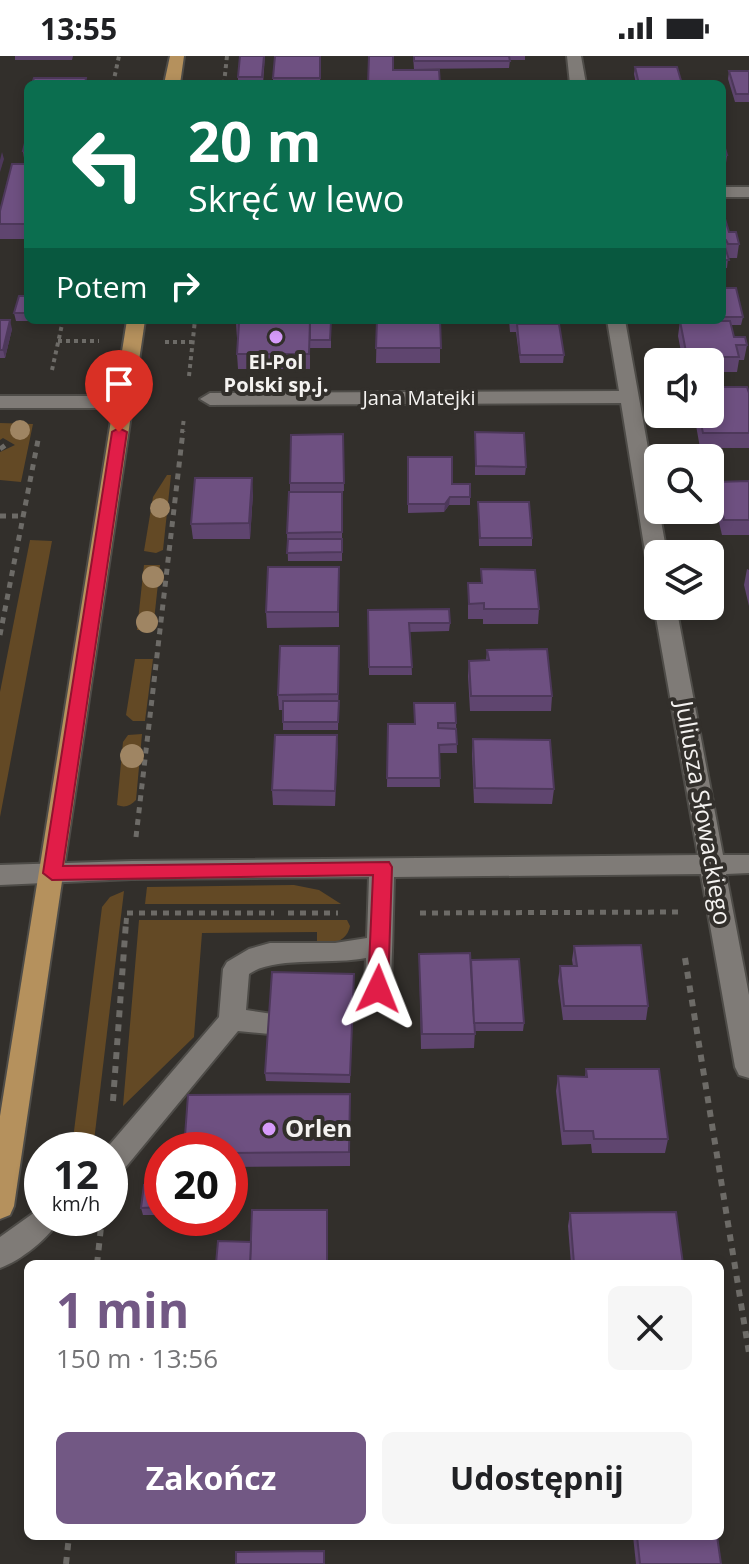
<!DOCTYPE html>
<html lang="pl">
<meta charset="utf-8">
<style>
body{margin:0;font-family:"Open Sans",sans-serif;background:#f6f6f6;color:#202124;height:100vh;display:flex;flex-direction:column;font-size:30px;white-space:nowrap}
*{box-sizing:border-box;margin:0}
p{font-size:26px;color:#757577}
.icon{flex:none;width:44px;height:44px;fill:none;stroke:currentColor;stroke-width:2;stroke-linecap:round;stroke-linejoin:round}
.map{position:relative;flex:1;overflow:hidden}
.drawer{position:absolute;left:24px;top:1204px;width:700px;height:280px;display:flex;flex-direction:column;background:#fff;border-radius:12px;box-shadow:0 4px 12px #0003}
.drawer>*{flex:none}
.hud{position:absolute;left:24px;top:24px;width:702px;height:244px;border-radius:12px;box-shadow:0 4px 12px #0003;background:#0b6e4f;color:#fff;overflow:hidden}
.controls{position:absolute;left:644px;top:292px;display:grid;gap:16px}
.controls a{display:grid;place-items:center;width:80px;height:80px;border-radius:12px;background:#fff;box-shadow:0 4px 12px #0003;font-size:40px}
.speed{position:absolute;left:24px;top:1076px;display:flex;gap:16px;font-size:40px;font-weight:700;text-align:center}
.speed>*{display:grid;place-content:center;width:104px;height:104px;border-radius:50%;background:#fff;box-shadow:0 4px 12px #0003;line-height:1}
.speed small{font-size:20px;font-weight:400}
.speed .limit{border:12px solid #d22;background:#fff;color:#111}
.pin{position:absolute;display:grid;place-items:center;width:68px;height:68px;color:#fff;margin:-82px -34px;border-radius:50% 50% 50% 0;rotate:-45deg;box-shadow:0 0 8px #0007}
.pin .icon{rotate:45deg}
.me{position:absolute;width:88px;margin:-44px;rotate:2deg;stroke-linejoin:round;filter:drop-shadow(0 0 6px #0008)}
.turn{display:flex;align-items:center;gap:28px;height:168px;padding:0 32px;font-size:36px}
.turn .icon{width:104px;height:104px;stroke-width:2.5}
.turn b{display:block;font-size:56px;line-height:68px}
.then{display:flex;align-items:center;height:76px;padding:0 32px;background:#0003;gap:16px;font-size:30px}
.round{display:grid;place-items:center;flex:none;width:84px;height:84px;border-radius:12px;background:#f6f6f6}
.headline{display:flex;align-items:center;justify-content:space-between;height:136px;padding:0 32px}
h1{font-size:48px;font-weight:700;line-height:60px;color:#725884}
.cta{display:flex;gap:16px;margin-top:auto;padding:16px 32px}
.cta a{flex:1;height:92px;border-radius:12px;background:#725884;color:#fff;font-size:32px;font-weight:700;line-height:92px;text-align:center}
.cta a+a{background:#f6f6f6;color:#202124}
.status{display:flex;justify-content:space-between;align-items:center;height:56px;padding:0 40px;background:#fff;direction:ltr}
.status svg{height:22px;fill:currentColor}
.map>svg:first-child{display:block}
</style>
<div class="status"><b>13:55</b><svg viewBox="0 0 49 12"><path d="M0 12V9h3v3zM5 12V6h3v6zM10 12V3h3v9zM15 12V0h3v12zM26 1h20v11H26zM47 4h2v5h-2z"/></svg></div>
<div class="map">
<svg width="749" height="1508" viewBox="0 0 749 1508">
<rect width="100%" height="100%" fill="#322f2b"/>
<g fill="#634925">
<path d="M0,367l33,1 -12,58 -21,-2v-28l15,-7 -12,-7 -3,2z"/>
<path d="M167,419h4l-8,75 -7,3 -12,-2 9,-54z"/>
<path d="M30,484l22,1 -52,276v-125z"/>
<path d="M144,509h16l-7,65h-16z"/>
<path d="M135,603h18l-8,62h-12l-7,-6z"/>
<path d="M142,678l-6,66c-6,6 -11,8 -19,5l6,-63 5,-7z"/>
<path d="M294,829l25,5 22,14h-196l2,-17z"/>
<path d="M124,835l-30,250 -13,2 -8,-4 29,-232 8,-10z"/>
<path d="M139,864h208l3,6c-3,16 -19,19 -33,18v-12l-115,1 -8,104 -71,69z"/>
</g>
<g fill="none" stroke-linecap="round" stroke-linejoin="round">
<defs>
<g id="minor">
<path d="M567,0h14l5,28h-16z"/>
<rect x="722" y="131" width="27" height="10"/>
<path d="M607,264h18l42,234h-9v17l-11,-7 -26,-161 -411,2 -10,-6 10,-6 409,-2z"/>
<path d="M0,340h124l10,6 -10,6h-124z"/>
<path d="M658,545v5h18l47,249h26v18l-23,1 23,121v83l-10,-3 -4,-8 -34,-193 -307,3 -3,112c-8,16 -30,34 -47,28l-4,-8 4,-8 21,-17 1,-26c-33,7 -93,-2 -117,16l-3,36 33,5 4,8 -4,8 -9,3 -32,-3 -118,143 -10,3v-27h-5l114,-133 4,-48 4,-7 22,-13 21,-6h65l32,-5 2,-61 -237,2 -132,6v-20l132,-4 566,-6 -44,-249z"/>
<path d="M42,1151v11h18c-9,19 -40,43 -60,50v-31z"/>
</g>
<g id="major">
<path d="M170,0h14l-4,28h-16z"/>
<path d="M127,264h18l-131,886 -4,9 -10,4v-103z"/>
</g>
</defs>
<use href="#minor" stroke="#4e4c48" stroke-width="4"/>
<use href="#major" stroke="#4e4c48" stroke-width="4"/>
<g stroke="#6d6b67" stroke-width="4" stroke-dasharray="4 4" stroke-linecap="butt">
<path d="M113,28l6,-28"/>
<path d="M224,28l3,-28"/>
<path d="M58,285h41"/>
<path d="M165,286h27"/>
<path d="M52,314l11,-50"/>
<path d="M189,320l6,-56"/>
<path d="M182,377l2,-15"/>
</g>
<g stroke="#6d6b67" stroke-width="5" stroke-dasharray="6 6" stroke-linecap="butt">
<path d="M0,393l7,-5"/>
<path d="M0,460h22"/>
<path d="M0,579l39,-200"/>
<path d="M136,781l47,-406"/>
<path d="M127,857h147"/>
<path d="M288,857h50"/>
<path d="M420,857l262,-1"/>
<path d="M126,868l1,-12"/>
</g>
<g stroke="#6d6b67" stroke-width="6" stroke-dasharray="7 7" stroke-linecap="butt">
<path d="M685,902l64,395"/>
<path d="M113,1045l13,-179"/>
<path d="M97,1208l5,-46"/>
<path d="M66,1508l3,-28"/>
</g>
<use href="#minor" fill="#7f7b77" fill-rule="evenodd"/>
<use href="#major" fill="#b5915d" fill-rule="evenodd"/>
</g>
<g fill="#9f8563">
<circle cx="20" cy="374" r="10"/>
<circle cx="160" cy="452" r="10"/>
<circle cx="153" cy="521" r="11"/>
<circle cx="147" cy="566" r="11"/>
<circle cx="132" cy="700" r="12"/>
</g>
<g fill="#5f456f">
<path d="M15,0h58l-1,4h-57z"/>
<path d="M265,0l-2,28h-25v-7z"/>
<path d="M321,0l-1,28h-47v-6z"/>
<path d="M413,0h112v4h-15l-1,8 -95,1z"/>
<path d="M635,11l47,17h-46l-2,-10z"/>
<path d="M729,15h20v31h-14l-7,-23z"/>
<path d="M28,75v27h-4l-1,-7z"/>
<path d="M722,82l5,17 -1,8h-4z"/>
<path d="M28,108v75h-28v-28z"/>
<path d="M722,153l7,23 10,12 -2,14h-9l-1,10h-5z"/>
<path d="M722,232l21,29 -2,8h-10l3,12 13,8 -3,15h-5l-2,12h-27v-10h-27l-5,-26 2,-15 42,-1z"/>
<path d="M28,240v24h21l-1,1h-32l-2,-8z"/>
<path d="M0,264l12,9 -7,29h-5z"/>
<path d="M331,264v28h-21v21h-72l-1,-15 1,-16h-1l-1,-15z"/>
<path d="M377,264h63v43h-64z"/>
<path d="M509,264h50l5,35 -1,8h-43l-4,-31h-6z"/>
<path d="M749,337v55h-49l-6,-34h16z"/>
<path d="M475,376l51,35 -1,8h-50z"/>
<path d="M343,378l1,57h-54v-8z"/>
<path d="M408,401l62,40v8h-21l-5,7 -36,1z"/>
<path d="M749,425v54h-27l-9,-38 3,-15z"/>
<path d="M342,436v69h-54l-1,-28z"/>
<path d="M253,437l-3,46h-57l-2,-15z"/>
<path d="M478,446l54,36v8h-53z"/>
<path d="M339,511v60l-72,1 -1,-16z"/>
<path d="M481,513l58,40 -1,15h-55v-5h-15v-36h13z"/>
<path d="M747,513l2,1v36l-5,-21z"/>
<path d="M368,554l82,13 -1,8 -39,1 2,43h-43z"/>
<path d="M339,590l-1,84h-55v-20h-4l-1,-15z"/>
<path d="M487,594l65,46 -1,15h-81l-2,-35 1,-15 17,-1z"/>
<path d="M456,667l1,30h-18l1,34h-53l1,-63z"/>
<path d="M337,679l-2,71 -62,-1 -1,-15z"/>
<path d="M473,683l81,50 -2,15 -78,-1 -2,-49z"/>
<path d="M574,890l74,60 -2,14h-83l-5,-39 2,-15h13l-1,-6z"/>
<path d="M419,898l52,6 53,63 -1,8h-48l-1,17 -53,1z"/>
<path d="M354,918l-4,109 -84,-2 -1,-8z"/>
<path d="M586,1013l82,70 -3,14h-73l-1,-9 -29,1 -6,-54 2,-15 27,1z"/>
<path d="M350,1038v72l-120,1v-17z"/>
<path d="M162,1129v30h-19l-2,-7z"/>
<path d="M570,1157l113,51h-112l-3,-38z"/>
<path d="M633,1480h84l4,28h-85z"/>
</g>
<g fill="#4d385a">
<path d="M2,96l2,7 -4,13v-12z"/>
<path d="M10,264l2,9 -7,29 -2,-8z"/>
<path d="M252,422l1,15 -3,46 -1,-16z"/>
<path d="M450,441l-1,8 -5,7 1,-8z"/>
<path d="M337,679l1,15 -3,56v-15z"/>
</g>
<g fill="#6e5081" stroke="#4d385a" stroke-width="2">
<path d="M240,0h24l-2,21h-24z"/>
<path d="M275,0h45v22h-47z"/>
<path d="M369,0h24v14h46l1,14h-72z"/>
<path d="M414,0h95l1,5h-96z"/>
<path d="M635,11h42l5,17h-43z"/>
<path d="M729,15h20v23h-13z"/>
<path d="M34,22h52l-1,6h-53z"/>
<path d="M28,75v20h-5z"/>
<path d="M722,82l5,17h-5z"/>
<path d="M12,108h16v60h-28v-13z"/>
<path d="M722,153l7,23h7l3,12h-11l-2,-4h-4z"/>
<path d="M722,191h3l4,13h-7z"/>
<path d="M722,232h14l7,29h-21z"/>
<path d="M19,240h9v17h-14z"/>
<path d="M0,264h10l-7,30h-3z"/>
<path d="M236,264h74l-1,34h-72l2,-31h-3z"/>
<path d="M310,264h21l-1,20h-20z"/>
<path d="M377,264h63l1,28h-65z"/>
<path d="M680,265h50l4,16h11l2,8h-11l3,12h-52z"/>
<path d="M517,268h42l5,31h-44z"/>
<path d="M710,331h37l2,6v40h-46l-4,-19h11z"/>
<path d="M475,376l49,1 2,34 -50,-1z"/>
<path d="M343,378l1,49h-54l1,-48z"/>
<path d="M408,401h44v27h18v13h-20l-5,7h-37z"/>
<path d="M195,422h57l-3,45 -58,1z"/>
<path d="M749,425v39h-25l-8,-38z"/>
<path d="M289,436h53v40l-55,1z"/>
<path d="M478,446h51l3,36h-52z"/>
<path d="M288,483h54v13l-55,1z"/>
<path d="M268,511h71l-1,45h-72z"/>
<path d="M481,513l54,1 4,39h-55v-6l-15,1 -1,-21h14z"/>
<path d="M449,553l1,14h-41l3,44h-43l-1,-57z"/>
<path d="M280,590h59l-1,48 -60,1z"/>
<path d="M547,593l5,47h-81l-2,-35 20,-1 -2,-10z"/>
<path d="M283,645h56l-1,21h-55z"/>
<path d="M414,647h41l1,20h-18v5l18,1 1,15 -18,1 1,33h-53l1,-54h27z"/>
<path d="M275,679h62l-2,56 -63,-1z"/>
<path d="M473,683l77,1 4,49 -79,-1z"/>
<path d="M641,889l7,61h-84l-4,-40h17l-3,-20z"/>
<path d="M470,897l5,81h-53l-3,-80z"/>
<path d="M519,903l5,64h-50l-3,-63z"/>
<path d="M272,916l82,2 -4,101 -85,-2z"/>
<path d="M586,1013h73l9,70h-74l-1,-8h-29l-6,-55 29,1z"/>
<path d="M350,1038l-1,58 -119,1v-3h-46l4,-55z"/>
<path d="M144,1129h18v22l-21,1z"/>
<path d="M252,1154h75v54h-77z"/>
<path d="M676,1156l7,52h-109l-4,-51z"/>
<path d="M218,1185l33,1 -1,22h-34z"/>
<path d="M637,1480h80l4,28h-81z"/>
<path d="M324,1495v13h-88v-12z"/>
</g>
<path fill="#e11d48" stroke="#92132f" stroke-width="2" d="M119,372l8,4 -64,434 326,-4 3,5 -4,122 -3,5h-14l-3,-5 5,-114 -321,5 -9,-7 69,-441z"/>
<g fill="#d69bfa" stroke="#322f2b" stroke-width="3">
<circle cx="276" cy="281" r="8"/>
<circle cx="269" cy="1073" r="8"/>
</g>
<g text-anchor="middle" stroke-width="8" stroke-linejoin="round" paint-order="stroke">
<g font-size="20" font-weight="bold" fill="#f4f2f0" stroke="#322f2b">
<text x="276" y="313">El-Pol<tspan x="276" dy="23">Polski sp.j.</tspan></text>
</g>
<g font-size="20" fill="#f4f2f0" stroke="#322f2b">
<text x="419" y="349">Jana Matejki</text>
</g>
<g font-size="24" fill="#f4f2f0" stroke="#322f2b">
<text transform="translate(703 757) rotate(80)" y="8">Juliusza Słowackiego</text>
</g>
<g font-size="24" font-weight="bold" fill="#f4f2f0" stroke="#322f2b" text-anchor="start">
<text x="285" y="1081">Orlen</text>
</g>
</g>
</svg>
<div class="controls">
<a><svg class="icon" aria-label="sound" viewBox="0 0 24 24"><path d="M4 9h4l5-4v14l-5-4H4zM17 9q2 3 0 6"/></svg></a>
<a><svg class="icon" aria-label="search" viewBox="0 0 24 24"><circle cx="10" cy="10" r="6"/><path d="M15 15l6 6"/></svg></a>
<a><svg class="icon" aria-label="layers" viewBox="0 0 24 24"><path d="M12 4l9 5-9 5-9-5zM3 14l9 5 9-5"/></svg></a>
</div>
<div class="speed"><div>12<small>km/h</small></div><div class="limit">20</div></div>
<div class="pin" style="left:119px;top:376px;background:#d93025"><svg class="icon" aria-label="arrive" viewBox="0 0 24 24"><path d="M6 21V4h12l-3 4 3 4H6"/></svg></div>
<svg class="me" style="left:378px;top:933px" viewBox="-20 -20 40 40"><path d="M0-17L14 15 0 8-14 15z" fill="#e11d48" stroke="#fff" stroke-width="4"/></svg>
<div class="hud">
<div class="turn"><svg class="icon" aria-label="left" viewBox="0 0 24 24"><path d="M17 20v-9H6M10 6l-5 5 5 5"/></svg><div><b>20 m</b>Skręć w lewo</div></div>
<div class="then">Potem<svg class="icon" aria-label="right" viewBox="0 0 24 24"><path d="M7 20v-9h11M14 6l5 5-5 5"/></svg></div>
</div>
<section class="drawer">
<div class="headline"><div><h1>1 min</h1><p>150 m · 13:56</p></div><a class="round"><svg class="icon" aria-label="close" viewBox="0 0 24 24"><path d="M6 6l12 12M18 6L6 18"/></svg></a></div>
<div class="cta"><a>Zakończ</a><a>Udostępnij</a></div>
</section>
</div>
